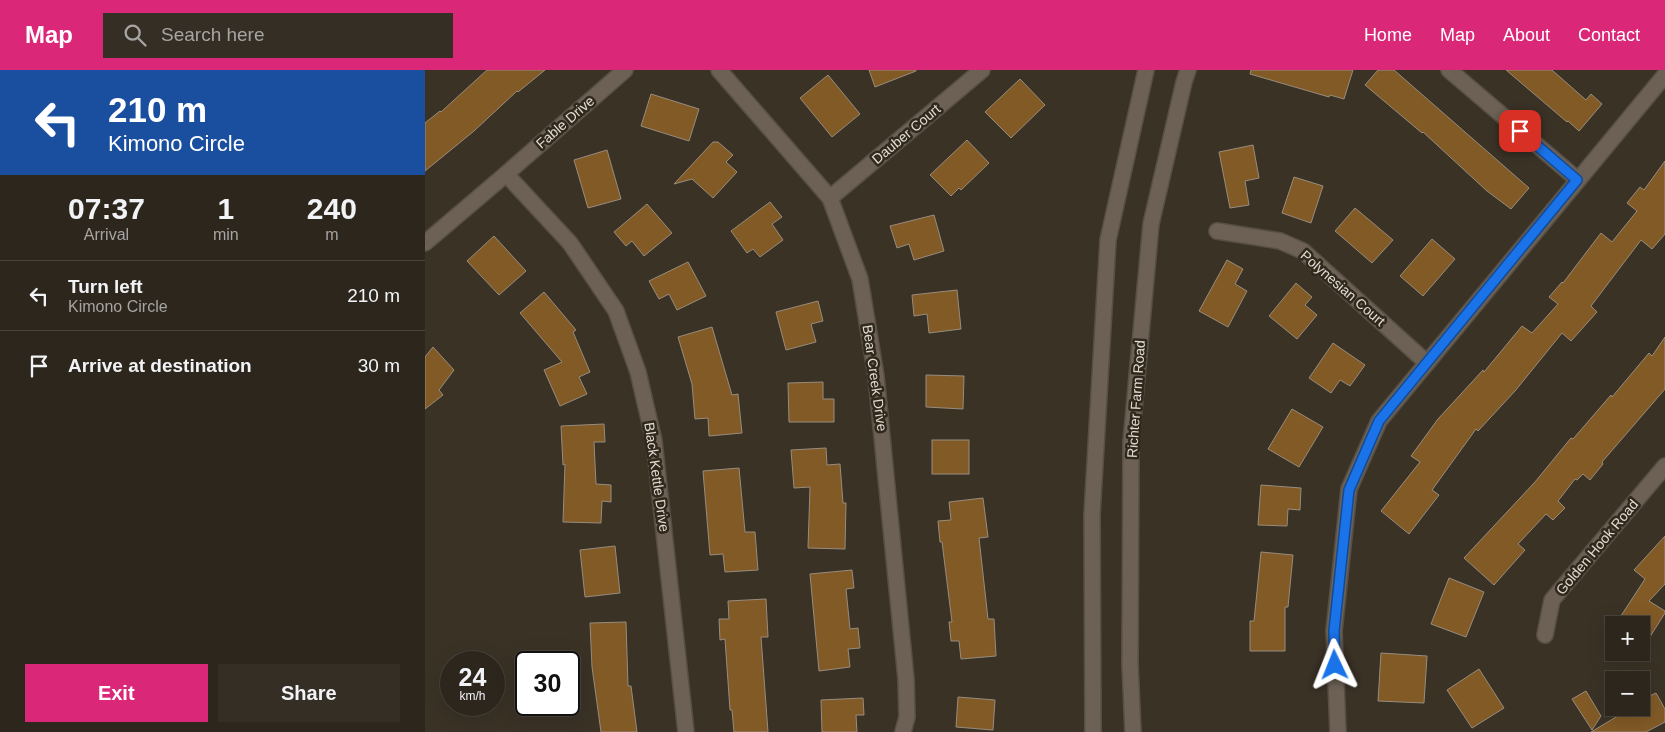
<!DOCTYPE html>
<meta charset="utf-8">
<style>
body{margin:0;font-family:Helvetica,sans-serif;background:#342e25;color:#f1f3f6;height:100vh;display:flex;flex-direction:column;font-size:19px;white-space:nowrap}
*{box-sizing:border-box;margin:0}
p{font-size:16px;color:#a6a5a3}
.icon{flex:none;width:28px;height:28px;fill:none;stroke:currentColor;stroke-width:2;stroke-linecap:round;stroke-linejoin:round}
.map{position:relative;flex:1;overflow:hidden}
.drawer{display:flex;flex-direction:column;background:#2c261c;width:425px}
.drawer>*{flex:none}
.top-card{background:#1a4fa0;color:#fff;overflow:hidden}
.tools{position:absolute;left:1180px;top:546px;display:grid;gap:10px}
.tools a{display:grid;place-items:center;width:45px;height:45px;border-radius:0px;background:#2c261c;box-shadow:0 5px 20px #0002,0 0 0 1px #48433b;font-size:25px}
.speed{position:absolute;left:15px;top:581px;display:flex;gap:10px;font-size:25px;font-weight:700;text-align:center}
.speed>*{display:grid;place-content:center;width:65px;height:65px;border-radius:50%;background:#2c261c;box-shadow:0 5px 20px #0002,0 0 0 1px #48433b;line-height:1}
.speed small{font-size:12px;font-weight:400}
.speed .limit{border:2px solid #111;border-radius:8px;background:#fff;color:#111}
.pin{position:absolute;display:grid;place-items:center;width:42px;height:42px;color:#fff;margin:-21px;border-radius:10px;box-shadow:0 2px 8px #0006}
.me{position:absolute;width:55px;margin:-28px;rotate:358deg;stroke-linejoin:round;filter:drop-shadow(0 0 4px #0008)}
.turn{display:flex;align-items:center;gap:18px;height:105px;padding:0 25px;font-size:22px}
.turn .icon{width:65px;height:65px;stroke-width:2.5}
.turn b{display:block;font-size:35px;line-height:42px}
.eta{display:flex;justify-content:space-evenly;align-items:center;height:85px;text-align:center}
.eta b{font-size:30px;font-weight:700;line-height:35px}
.primary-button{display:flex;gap:10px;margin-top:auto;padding:10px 25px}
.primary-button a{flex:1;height:58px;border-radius:0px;background:#db2777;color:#fff;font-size:20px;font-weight:700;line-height:58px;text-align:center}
.primary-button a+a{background:#342e25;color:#f1f3f6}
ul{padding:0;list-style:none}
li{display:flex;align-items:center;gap:15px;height:70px;padding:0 25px;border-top:1px solid #48433b}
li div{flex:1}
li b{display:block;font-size:19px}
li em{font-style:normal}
header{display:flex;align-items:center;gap:30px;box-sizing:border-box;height:70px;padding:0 25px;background:#db2777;color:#fff}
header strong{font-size:24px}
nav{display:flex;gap:28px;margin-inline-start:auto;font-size:18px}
.search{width:350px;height:45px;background:#342e25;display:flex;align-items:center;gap:12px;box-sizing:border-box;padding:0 18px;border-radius:0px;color:#a6a5a3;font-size:19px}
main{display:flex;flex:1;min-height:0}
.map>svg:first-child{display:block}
</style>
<header>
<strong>Map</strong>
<div class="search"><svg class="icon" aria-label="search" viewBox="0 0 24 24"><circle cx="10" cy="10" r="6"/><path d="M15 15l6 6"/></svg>Search here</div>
<nav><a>Home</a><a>Map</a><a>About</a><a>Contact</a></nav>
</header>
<main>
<section class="drawer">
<div class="top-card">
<div class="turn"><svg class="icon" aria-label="left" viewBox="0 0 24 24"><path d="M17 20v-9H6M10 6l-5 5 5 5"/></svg><div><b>210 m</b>Kimono Circle</div></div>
</div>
<div class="eta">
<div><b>07:37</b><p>Arrival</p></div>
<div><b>1</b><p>min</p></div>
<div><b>240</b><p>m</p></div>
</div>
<ul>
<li><svg class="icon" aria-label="left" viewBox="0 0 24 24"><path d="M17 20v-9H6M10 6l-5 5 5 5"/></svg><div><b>Turn left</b><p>Kimono Circle</p></div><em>210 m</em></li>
<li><svg class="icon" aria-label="arrive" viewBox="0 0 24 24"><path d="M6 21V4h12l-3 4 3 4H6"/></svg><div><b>Arrive at destination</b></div><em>30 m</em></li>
</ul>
<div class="primary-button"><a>Exit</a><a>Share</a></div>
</section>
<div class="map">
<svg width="1240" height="662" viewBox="0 0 1240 662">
<rect width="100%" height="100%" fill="#3b3226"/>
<g fill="#815a26" stroke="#988c7e">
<path d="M62,0h58l-27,22 -1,-1 -43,40 -49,40v-48l15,-12 1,1z"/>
<path d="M444,0h47v1l-41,16z"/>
<path d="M826,0h102l-9,29 -14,-4 -1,2 -79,-23z"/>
<path d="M953,0h16l135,118 -18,21 -24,-18 -64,-59 -1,1 -57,-48z"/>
<path d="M1081,0h46l34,30 5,-6 11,10 -23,27 -11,-10 -1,1z"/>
<path d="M403,5l32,39 -28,23 -32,-39z"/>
<path d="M595,9l25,26 -34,33 -26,-26z"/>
<path d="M226,24l48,15 -10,32 -48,-15z"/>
<path d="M542,70l22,23 -28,27 -2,-2 -8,8 -21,-21z"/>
<path d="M288,72h5l15,13 -7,7 11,10 -24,26 -21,-19 -18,5z"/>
<path d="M828,75l6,33 -14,3 4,24 -19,3 -11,-56z"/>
<path d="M182,80l14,49 -33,9 -14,-48z"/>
<path d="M1240,91v73l-13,15 -11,-9 -50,66 6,6 -26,29 -9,-8 -47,58 -37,40 -2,-2 -44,61 7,5 -30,39 -28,-23 39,-49 -9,-6 27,-37 45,-49 1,2 38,-46 10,7 26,-29 -9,-7 13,-15 1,1 38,-50 11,9 25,-31 -10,-8 13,-16 4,3z"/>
<path d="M869,107l29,9 -12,37 -29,-10z"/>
<path d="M345,132l12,15 -10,7 11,16 -23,17 -7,-8 -6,4 -16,-22z"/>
<path d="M222,134l25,29 -28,23 -12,-15 -6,5 -12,-14z"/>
<path d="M930,138l38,32 -21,23 -37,-32z"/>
<path d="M509,145l10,36 -30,9 -5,-16 -12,4 -7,-22z"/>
<path d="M69,166l32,35 -27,24 -32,-34z"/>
<path d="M1007,169l23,20 -32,37 -23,-20z"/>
<path d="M802,190l16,9 -8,15 12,7 -19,36 -29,-16z"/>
<path d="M263,192l18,34 -29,14 -8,-16 -10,5 -10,-18z"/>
<path d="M871,213l16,14 -7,8 12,10 -20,24 -28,-23z"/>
<path d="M532,220l4,39 -32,4 -2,-19 -13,2 -2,-21z"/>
<path d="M119,222l32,38 -3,2 17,40 -11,5 8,17 -27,12 -16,-36 18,-8 -42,-49z"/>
<path d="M393,231l5,20 -12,3 5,18 -30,8 -10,-38z"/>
<path d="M287,257l20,68 6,-1 4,39 -33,3 -1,-18 -13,1 -3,-35 -14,-47z"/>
<path d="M1240,267v52l-63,73 1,2 -13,16 -7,-6 -6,6 -2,-1 -17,22 7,7 -12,12 -7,-6 -28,30 7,6 -31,35 -30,-27 71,-76 36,-44 2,1 38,-44 1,2 37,-44 3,3z"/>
<path d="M908,273l32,22 -15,21 -10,-6 -9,13 -22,-15z"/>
<path d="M8,277l21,23 -15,20 4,5 -18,14v-52z"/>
<path d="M501,305l38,1 -1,33 -37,-2z"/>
<path d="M398,312v17h11v23h-45l-1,-39z"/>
<path d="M867,339l31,18 -24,40 -31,-18z"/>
<path d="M179,354l1,18h-11l2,42 15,1v17l-9,-1 -1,22 -38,-1 2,-58 -2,1 -2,-39z"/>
<rect x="507" y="370" width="37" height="34"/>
<path d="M401,378l1,17 13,-1 3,39h3l-1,46 -37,-1 2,-61 -16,1 -3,-38z"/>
<path d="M314,398l6,64h10l3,38 -33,2 -2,-18 -13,1 -7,-84z"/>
<path d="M836,415l40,3 -1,22 -12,-1 -1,17 -29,-1z"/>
<path d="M558,428l5,39 -9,1 9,81h6l2,37 -35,3 -2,-18h-8l-2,-19h3l-10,-80h-2l-2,-21 13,-1 -2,-18z"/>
<path d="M1240,466v48l-16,17 16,10v2l-24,38v-26h-26l30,-46 -11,-9z"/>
<path d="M190,476l5,47 -35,4 -5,-47z"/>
<path d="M836,482l32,3 -5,52h-3v44h-35v-30h4z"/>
<path d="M427,500l2,18 -8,1 4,40 8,-1 2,20 -12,1 2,18 -31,4 -9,-97z"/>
<path d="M1024,508l35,14 -18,45 -35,-13z"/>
<path d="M341,529l2,38h-7l7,95h-34l-2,-22h-2l-5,-71 -5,1 -1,-21h10l-1,-18z"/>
<path d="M201,552l2,64h3l6,46h-36l-9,-65 -2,-44z"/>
<path d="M956,583l46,3 -3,47 -46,-2z"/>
<path d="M1054,599l25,39 -32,20 -25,-38z"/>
<path d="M1161,621l15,25 -9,14 -20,-31z"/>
<path d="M1231,623l9,16v13l-19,10h-55l40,-24h10v-8z"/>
<path d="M533,627l37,3 -2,30 -37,-3z"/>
<path d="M438,628l1,17h-8l1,17h-35l-1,-32z"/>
</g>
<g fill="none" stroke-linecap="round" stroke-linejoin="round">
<defs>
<g id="street">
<path d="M294,0l111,128 30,81 16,97 30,303 1,38 -4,15"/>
<path d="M1024,0l129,110"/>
<path d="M81,104l64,69 46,68 22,61 16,69 32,291"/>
<path d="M405,128l152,-128"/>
<path d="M792,161l63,10 23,10 124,112"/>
<path d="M0,173l81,-69 119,-104"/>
<path d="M1120,565l7,-35 113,-134"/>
<path d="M913,662l-4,-101 15,-142 30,-68 286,-346"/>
</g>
<g id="secondary">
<path d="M668,662l-1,-217 16,-275 38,-170"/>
<path d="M708,662l-3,-68 1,-222 20,-218 33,-142 4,-12"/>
</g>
</defs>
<use href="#street" stroke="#574f46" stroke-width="18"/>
<use href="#secondary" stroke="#574f46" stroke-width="18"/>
<use href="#street" stroke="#6c6154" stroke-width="15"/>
<use href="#secondary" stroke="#6c6154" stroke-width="15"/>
</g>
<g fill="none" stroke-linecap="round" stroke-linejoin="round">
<defs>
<path id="route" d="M910,595l-1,-34 15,-141 30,-69 198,-241 -57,-49"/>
</defs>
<use href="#route" stroke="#114b97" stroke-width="12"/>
<use href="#route" stroke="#1a73e8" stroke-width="9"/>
</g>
<g text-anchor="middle" stroke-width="5" stroke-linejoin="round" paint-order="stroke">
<g font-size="14" fill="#e1dbd4" stroke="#31281c">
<text transform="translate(140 52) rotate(-41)" y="5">Fable Drive</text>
<text transform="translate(481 64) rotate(-40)" y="5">Dauber Court</text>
<text transform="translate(918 218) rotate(41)" y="5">Polynesian Court</text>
<text transform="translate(450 308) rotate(82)" y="5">Bear Creek Drive</text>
<text transform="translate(711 329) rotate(-86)" y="5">Richter Farm Road</text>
<text transform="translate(232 407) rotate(82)" y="5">Black Kettle Drive</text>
<text transform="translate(1172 477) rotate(-50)" y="5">Golden Hook Road</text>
</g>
</g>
</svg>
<div class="tools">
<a>+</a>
<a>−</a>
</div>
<div class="speed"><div>24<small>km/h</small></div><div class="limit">30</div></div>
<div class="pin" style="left:1095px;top:61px;background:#d93025"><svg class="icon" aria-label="arrive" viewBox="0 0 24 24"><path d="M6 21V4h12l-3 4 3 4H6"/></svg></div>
<svg class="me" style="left:910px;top:595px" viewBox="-20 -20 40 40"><path d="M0-17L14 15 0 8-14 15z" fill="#1a73e8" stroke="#fff" stroke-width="4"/></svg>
</div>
</main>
